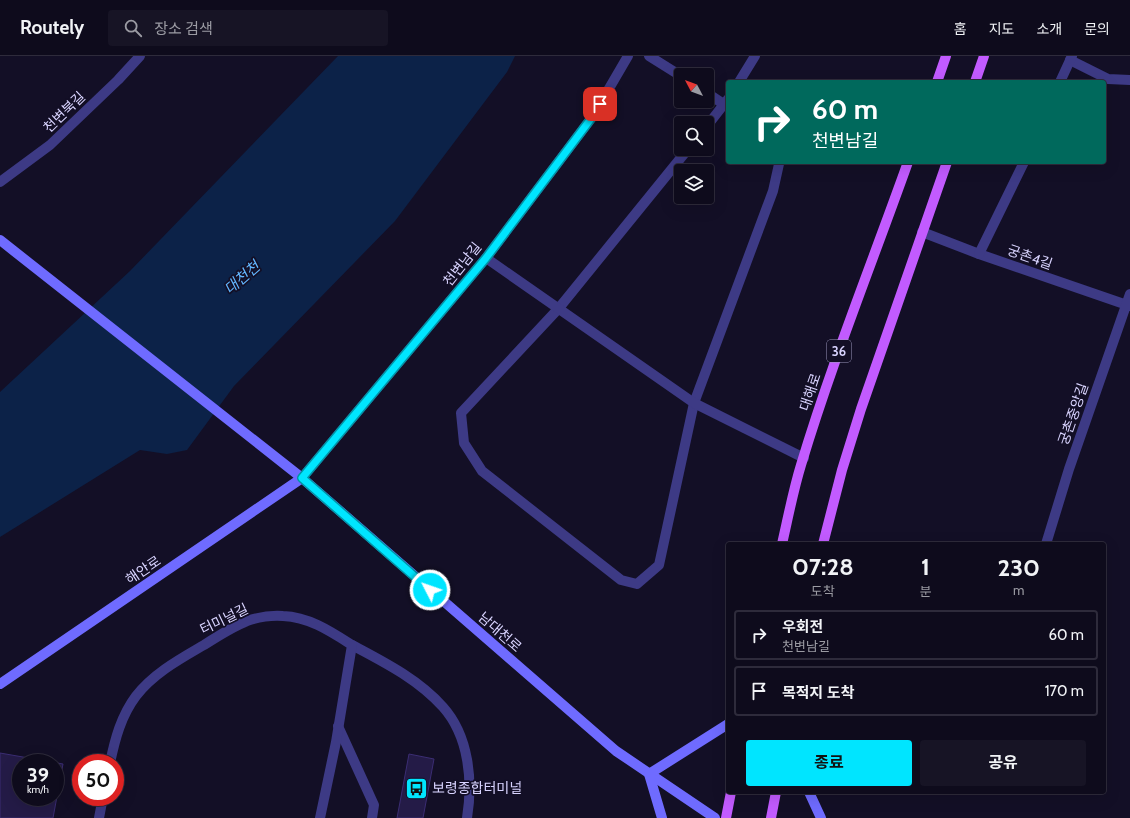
<!DOCTYPE html>
<html lang="ko">
<meta charset="utf-8">
<style>
body{margin:0;font-family:Cabin,"Noto Sans KR",sans-serif;background:#171425;color:#f1f3f6;height:100vh;display:flex;flex-direction:column;font-size:15px;white-space:nowrap}
*{box-sizing:border-box;margin:0}
p{font-size:13px;color:#9b9ba3}
.icon{flex:none;width:22px;height:22px;fill:none;stroke:currentColor;stroke-width:2;stroke-linecap:round;stroke-linejoin:round}
.map{position:relative;flex:1;overflow:hidden}
.details{position:absolute;left:726px;top:486px;width:380px;height:252px;display:flex;flex-direction:column;background:#0e0b1c;border-radius:4px;box-shadow:0 4px 16px #0002,0 0 0 1px #2e2b3b}
.details>*{flex:none}
.hud{position:absolute;left:726px;top:24px;width:380px;height:84px;border-radius:4px;box-shadow:0 4px 16px #0002,0 0 0 1px #2e2b3b;background:#00695c;color:#fff;overflow:hidden}
.needle{width:26px;rotate:311deg}
.controls{position:absolute;left:674px;top:12px;display:grid;gap:8px}
.controls a{display:grid;place-items:center;width:40px;height:40px;border-radius:4px;background:#0e0b1c;box-shadow:0 4px 16px #0002,0 0 0 1px #2e2b3b;font-size:20px}
.speed{position:absolute;left:12px;top:698px;display:flex;gap:8px;font-size:20px;font-weight:700;text-align:center}
.speed>*{display:grid;place-content:center;width:52px;height:52px;border-radius:50%;background:#0e0b1c;box-shadow:0 4px 16px #0002,0 0 0 1px #2e2b3b;line-height:1}
.speed small{font-size:10px;font-weight:400}
.speed .limit{border:6px solid #d22;background:#fff;color:#111}
.pin{position:absolute;display:grid;place-items:center;width:34px;height:34px;color:#fff;margin:-17px;border-radius:8px;box-shadow:0 2px 6px #0006}
.me{position:absolute;width:44px;margin:-22px;rotate:311deg;stroke-linejoin:round;filter:drop-shadow(0 0 3px #0008)}
.turn{display:flex;align-items:center;gap:14px;height:84px;padding:0 20px;font-size:18px}
.turn .icon{width:52px;height:52px;stroke-width:2.5}
.turn b{display:block;font-size:28px;line-height:34px}
.eta{display:flex;justify-content:space-evenly;align-items:center;height:68px;text-align:center}
.eta b{font-size:24px;font-weight:700;line-height:28px}
.primary-button{display:flex;gap:8px;margin-top:auto;padding:8px 20px}
.primary-button a{flex:1;height:46px;border-radius:4px;background:#00e5ff;color:#111;font-size:16px;font-weight:700;line-height:46px;text-align:center}
.primary-button a+a{background:#171425;color:#f1f3f6}
ul{padding:0;list-style:none}
li{display:flex;align-items:center;gap:12px;height:50px;margin:0 8px 6px;padding:0 12px;border:2px solid #2e2b3b;border-radius:4px}
li div{flex:1}
li b{display:block;font-size:15px}
li em{font-style:normal}
header{display:flex;align-items:center;gap:24px;box-sizing:border-box;height:56px;padding:0 20px;background:#0e0b1c;border-bottom:1px solid #2e2b3b}
header strong{font-size:19px}
nav{display:flex;gap:22px;margin-inline-start:auto;font-size:14px}
.search{width:280px;height:36px;background:#171425;display:flex;align-items:center;gap:10px;box-sizing:border-box;padding:0 14px;border-radius:4px;color:#9b9ba3;font-size:15px}
.map>svg:first-child{display:block}
</style>
<header>
<strong>Routely</strong>
<div class="search"><svg class="icon" aria-label="search" viewBox="0 0 24 24"><circle cx="10" cy="10" r="6"/><path d="M15 15l6 6"/></svg>장소 검색</div>
<nav><a>홈</a><a>지도</a><a>소개</a><a>문의</a></nav>
</header>
<div class="map">
<svg width="1130" height="762" viewBox="0 0 1130 762">
<rect width="100%" height="100%" fill="#130f26"/>
<path fill="#0c2248" d="M338,0h177l-8,16 -112,149 -161,165 -47,64 -20,4 -27,-4 -140,87v-145l130,-121z"/>
<g fill="#241b47" stroke="#3b2d73" fill-rule="evenodd">
<path d="M0,697l63,11 -10,54h-53zM21,707h34v34h-34z"/>
<path d="M409,698l25,5 -11,59h-26z"/>
</g>
<g fill="none" stroke-linecap="round" stroke-linejoin="round">
<g stroke="#3d3a85" stroke-width="10">
<path d="M352,589c32,17 66,34 91,62 26,29 30,74 24,111"/>
<path d="M338,670l36,79 -2,13"/>
</g>
<g stroke="#3d3a85" stroke-width="10">
<path d="M649,0l32,20"/>
<path d="M1070,4l38,19 22,1"/>
<path d="M739,26l16,-26"/>
<path d="M1060,26l12,-26"/>
<path d="M707,37l21,14"/>
<path d="M707,70l21,-27"/>
<path d="M688,93l-129,159 -98,105 3,30 18,28 139,109 16,4 22,-19 35,-162 79,-212 6,-27 -1,-2"/>
<path d="M922,176l57,22 151,52"/>
<path d="M979,198l45,-92"/>
<path d="M486,202l208,145 110,55"/>
<path d="M1046,488l23,-75 61,-175"/>
<path d="M110,707c5,-24 11,-47 26,-67 18,-23 44,-37 68,-51 14,-9 28,-18 43,-24 12,-4 23,-6 36,-5 26,1 47,15 69,29l-16,97 -16,76"/>
<path d="M99,762l4,-21"/>
</g>
<g stroke="#3d3a85" stroke-width="10">
<path d="M0,126l50,-37 68,-65 22,-24"/>
<path d="M302,422l184,-220 107,-142 35,-60"/>
</g>
<g stroke="#6f6bff" stroke-width="10">
<path d="M0,184l302,238 314,273 99,67"/>
<path d="M0,628l302,-206"/>
<path d="M809,736l12,26"/>
<path d="M662,762l-13,-44 79,-50"/>
</g>
<g stroke="#c25bff" stroke-width="10">
<path d="M937,26l9,-26"/>
<path d="M975,26l9,-26"/>
<path d="M782,488c6,-26 11,-53 19,-79 31,-103 71,-202 107,-303"/>
<path d="M823,488l19,-74 19,-61 86,-247"/>
<path d="M726,762l5,-26"/>
<path d="M771,762l5,-26"/>
</g>
</g>
<g fill="none" stroke-linecap="round" stroke-linejoin="round">
<defs>
<path id="route" d="M430,534l-128,-112 184,-220 107,-142 7,-12"/>
</defs>
<use href="#route" stroke="#0095a6" stroke-width="10"/>
<use href="#route" stroke="#00e5ff" stroke-width="7"/>
</g>
<defs>
<symbol id="bus-square" viewBox="-11 -11 22 22"><rect x="-9" y="-9" width="18" height="18" rx="4" fill="#00e5ff" stroke="#130f26"/><path d="M-5-6H5V4H4V6H2V4H-2V6H-4V4H-5ZM-3.5-4V0h7V-4ZM-3.5 1.2v1.5H-2V1.2ZM2 1.2v1.5H3.5V1.2Z" fill="#111"/></symbol>
</defs>
<g fill-rule="evenodd">
<use href="#bus-square" x="404" y="720" width="25" height="25"/>
</g>
<g text-anchor="middle" stroke-width="3.5" stroke-linejoin="round" paint-order="stroke">
<rect fill="#130f26" stroke="#9e99be" stroke-width="1" x="827" y="284" width="24" height="22" rx="3"/>
<g font-size="13" font-weight="bold" fill="#d9d4ff">
<text x="839" y="300">36</text>
</g>
<g font-size="14" fill="#d9d4ff" stroke="#130f26">
<text transform="translate(64 56) rotate(-44)" y="5">천변북길</text>
<text transform="translate(1030 201) rotate(19)" y="5">궁촌4길</text>
<text transform="translate(462 208) rotate(-51)" y="5">천변남길</text>
<text transform="translate(810 336) rotate(-71)" y="5">대해로</text>
<text transform="translate(1073 358) rotate(-71)" y="5">궁촌중앙길</text>
<text transform="translate(143 514) rotate(-34)" y="5">해안로</text>
<text transform="translate(224 563) rotate(-26)" y="5">터미널길</text>
<text transform="translate(500 576) rotate(41)" y="5">남대천로</text>
</g>
<g font-size="14" fill="#d9d4ff" stroke="#130f26" text-anchor="start">
<text x="432" y="737">보령종합터미널</text>
</g>
<g font-size="15" font-style="italic" fill="#62b6ff" stroke="#130f26">
<text transform="translate(242 222) rotate(-41)" y="5">대천천</text>
</g>
</g>
</svg>
<div class="controls">
<a><svg class="needle" viewBox="-14 -14 28 28"><path d="M0-13l5 13h-10z" fill="#e53935"/><path d="M0 13l5-13h-10z" fill="#9b9ba3"/></svg></a>
<a><svg class="icon" aria-label="search" viewBox="0 0 24 24"><circle cx="10" cy="10" r="6"/><path d="M15 15l6 6"/></svg></a>
<a><svg class="icon" aria-label="layers" viewBox="0 0 24 24"><path d="M12 4l9 5-9 5-9-5zM3 14l9 5 9-5"/></svg></a>
</div>
<div class="speed"><div>39<small>km/h</small></div><div class="limit">50</div></div>
<div class="pin" style="left:600px;top:48px;background:#d93025"><svg class="icon" aria-label="arrive" viewBox="0 0 24 24"><path d="M6 21V4h12l-3 4 3 4H6"/></svg></div>
<svg class="me" style="left:430px;top:534px" viewBox="-20 -20 40 40"><circle r="17" fill="#00e5ff" stroke="#fff" stroke-width="3"/><path d="M0-11L8 9 0 5-8 9z" fill="#fff"/></svg>
<div class="hud">
<div class="turn"><svg class="icon" aria-label="right" viewBox="0 0 24 24"><path d="M7 20v-9h11M14 6l5 5-5 5"/></svg><div><b>60 m</b>천변남길</div></div>
</div>
<section class="details">
<div class="eta">
<div><b>07:28</b><p>도착</p></div>
<div><b>1</b><p>분</p></div>
<div><b>230</b><p>m</p></div>
</div>
<ul>
<li><svg class="icon" aria-label="right" viewBox="0 0 24 24"><path d="M7 20v-9h11M14 6l5 5-5 5"/></svg><div><b>우회전</b><p>천변남길</p></div><em>60 m</em></li>
<li><svg class="icon" aria-label="arrive" viewBox="0 0 24 24"><path d="M6 21V4h12l-3 4 3 4H6"/></svg><div><b>목적지 도착</b></div><em>170 m</em></li>
</ul>
<div class="primary-button"><a>종료</a><a>공유</a></div>
</section>
</div>
